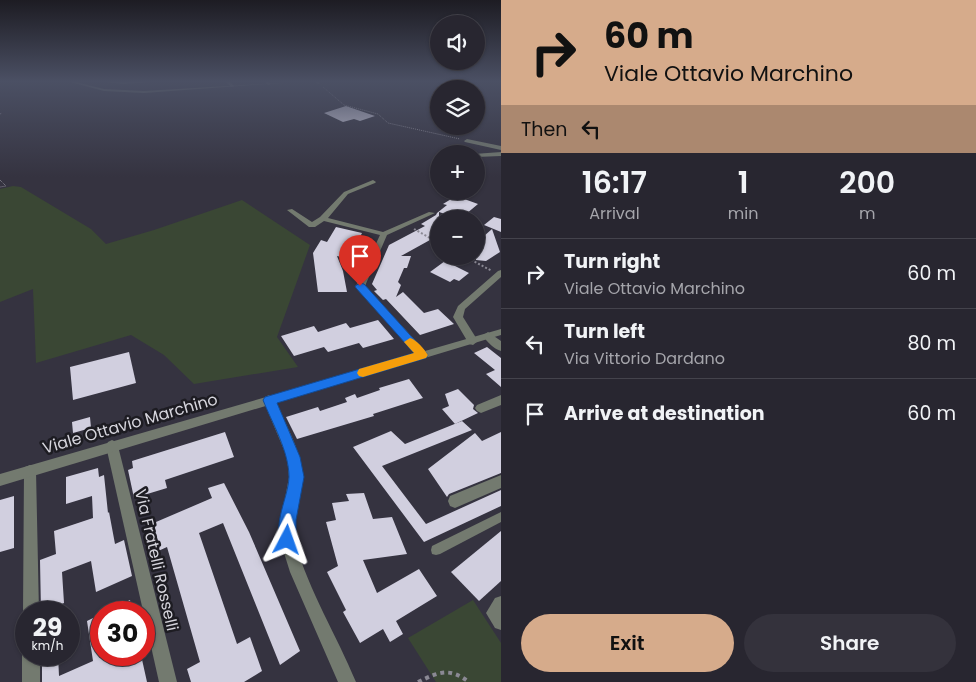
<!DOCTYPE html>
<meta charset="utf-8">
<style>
body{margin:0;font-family:Poppins,sans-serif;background:#34323c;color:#f1f3f6;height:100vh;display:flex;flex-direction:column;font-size:19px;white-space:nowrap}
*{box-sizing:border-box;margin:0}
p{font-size:16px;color:#a5a5ab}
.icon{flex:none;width:28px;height:28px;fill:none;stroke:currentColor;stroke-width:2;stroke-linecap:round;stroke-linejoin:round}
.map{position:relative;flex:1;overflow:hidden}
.sheet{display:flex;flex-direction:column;background:#282630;width:475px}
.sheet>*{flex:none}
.banner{background:#d6ab8b;color:#111;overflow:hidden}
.buttons{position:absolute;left:430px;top:15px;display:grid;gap:10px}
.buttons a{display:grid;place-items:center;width:55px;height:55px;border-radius:50%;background:#282630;box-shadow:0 1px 4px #0004,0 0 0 1px #44434c;font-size:25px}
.speed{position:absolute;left:15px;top:601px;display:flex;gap:10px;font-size:25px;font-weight:700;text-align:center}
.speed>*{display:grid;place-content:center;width:65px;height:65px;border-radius:50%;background:#282630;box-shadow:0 1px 4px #0004,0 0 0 1px #44434c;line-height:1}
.speed small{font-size:12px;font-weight:400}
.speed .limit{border:8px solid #d22;background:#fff;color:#111}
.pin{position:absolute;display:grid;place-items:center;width:42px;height:42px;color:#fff;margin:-51px -21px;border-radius:50% 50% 50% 0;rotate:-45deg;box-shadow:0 0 5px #0007}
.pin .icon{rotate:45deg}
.me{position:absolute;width:55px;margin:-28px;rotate:4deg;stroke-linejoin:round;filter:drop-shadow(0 0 4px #0008)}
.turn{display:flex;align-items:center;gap:18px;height:105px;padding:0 20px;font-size:22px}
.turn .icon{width:65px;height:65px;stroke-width:2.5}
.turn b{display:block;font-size:35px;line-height:42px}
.then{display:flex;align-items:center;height:48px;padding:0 20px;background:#0003;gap:10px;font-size:19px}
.eta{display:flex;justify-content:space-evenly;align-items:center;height:85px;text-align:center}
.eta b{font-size:30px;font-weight:600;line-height:35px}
.cta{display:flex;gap:10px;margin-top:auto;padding:10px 20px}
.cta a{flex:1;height:58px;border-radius:30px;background:#d6ab8b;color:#111;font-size:20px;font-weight:600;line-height:58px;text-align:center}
.cta a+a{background:#34323c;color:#f1f3f6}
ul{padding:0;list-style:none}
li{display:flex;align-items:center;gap:15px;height:70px;padding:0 20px;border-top:1px solid #44434c}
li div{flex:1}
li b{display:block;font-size:19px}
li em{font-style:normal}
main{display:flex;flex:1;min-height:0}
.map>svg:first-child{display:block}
</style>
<main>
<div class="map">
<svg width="501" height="682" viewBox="0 0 501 682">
<rect width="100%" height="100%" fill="#353340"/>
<g fill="#3a4734">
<path d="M13,186l8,1 70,42 15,15 48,-14 88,-30 68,45 -33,92 21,30 -104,17 -30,-29 -33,-20 -95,28 -3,-74 -33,13v-113z"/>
<path d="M473,600l28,43v39h-65l-28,-44z"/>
</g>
<g fill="#d1cfdf">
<path d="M346,106l29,10 -15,5 -6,-2 -11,3 -19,-9z"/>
<path d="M456,196l22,8 -18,15 -21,-7v23l-38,21h10l-4,12h-3l-6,14 3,3 -5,12 7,-5 21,21 14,-4 16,15 -34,11 -34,-36 -3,1 -9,-9 3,-1 -5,-6 17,-39 36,-19 -4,-2 15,-9 1,-2 10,-8 -4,-1z"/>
<path d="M494,217l7,2v13l-17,-7z"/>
<path d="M336,227l26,6 -2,4 4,1 -10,22 -17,-4 6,15 4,21h-29l-5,-39 8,-13 6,2z"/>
<path d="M492,229l8,23 -14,9 -10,-1v-17z"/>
<path d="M445,261l24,12 -10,8 -5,-2 -4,3 -20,-10z"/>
<path d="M378,320l16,19 -31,9 -4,-5 -31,9 -4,-5 -30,9 -13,-20 33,-10 4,6 28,-9 4,5z"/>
<path d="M487,347l14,11v29l-15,-13 9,-4 -21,-17z"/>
<path d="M129,352l7,31 -63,17 -3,-33z"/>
<path d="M409,379l14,19 -50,16 1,2 -77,23 -11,-22 32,-10 2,4 27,-9 -2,-4 10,-4 2,4 23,-8 -1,-2z"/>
<path d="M458,389l16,16 -1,4 5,4 -23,11 -13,-15 7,-3 -4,-12z"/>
<path d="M90,417l1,11 -18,5 -1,-11z"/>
<path d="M462,421l10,9 -90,36 44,58 75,-34v16l-77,36 -71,-95 38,-16 14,13z"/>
<path d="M225,432l9,25 -69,23 2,8 -33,10 -6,-28 5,-2 -1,-7z"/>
<path d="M501,432v41l-52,21 -2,3 -19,-28 47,-36 7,8z"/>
<path d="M98,468l1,9 5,-2 4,38 1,-1 6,32 9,-4 8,36 -36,16 -5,-31 -29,11 2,31 -23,9 -1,-52 16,-6 -2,-23 39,-13 -1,-22 -26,8v-27z"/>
<path d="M224,483l25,49 51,119 -20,14 -57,-142 -24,10 38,111 13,-7 12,34 -18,11h-53l-4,-13 13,-7 -33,-115 -11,5 -7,-27 63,-27 -4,-10z"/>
<path d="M364,493l9,26 19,-2 15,37 -44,6 14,33 42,-24 18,27 -41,25 7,13 -13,8 -7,-13 -23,14 -17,-31 3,-2 -19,-38 11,-6 -12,-44 10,-2 -4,-17 17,-2 -3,-7z"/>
<path d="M14,496v52l-14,4v-52z"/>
<path d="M501,531v50l-22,20 -28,-29z"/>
<path d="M130,600l2,12h-28z"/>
<path d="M101,614v41h40l6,27h-105v-27h16l1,21 34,-15 -6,-40z"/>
</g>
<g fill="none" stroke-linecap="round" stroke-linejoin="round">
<g stroke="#8b8994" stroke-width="1" stroke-dasharray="1 1" stroke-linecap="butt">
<path d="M323,87l21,18 34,9 10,9 72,16"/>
<path d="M0,114l2,-1"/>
<path d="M0,180l6,6 -6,1"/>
</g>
<g stroke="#8b8994" stroke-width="2" stroke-dasharray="2 2" stroke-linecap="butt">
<path d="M414,229l25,14"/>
<path d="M464,256l28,15"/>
</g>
<path stroke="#8b8994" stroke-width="4" stroke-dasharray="4 4" stroke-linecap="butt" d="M418,682c21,-10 31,-15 51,0"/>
<g fill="#737a6f" fill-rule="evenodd">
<path d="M442,82h3l5,3 -2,1z"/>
<path d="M501,512v10l-61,32 -4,1 -4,-1 -1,-4 1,-4z"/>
</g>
<g fill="#737a6f" fill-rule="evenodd">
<path d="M106,82h44l-27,2z"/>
<path d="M226,82h4l4,4 -3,1z"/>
<path d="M265,82h4l2,2 -3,1z"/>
<path d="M315,82h4l1,1 -2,1z"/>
<path d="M467,139l34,7v4l-36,-8 -1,-1z"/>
<path d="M501,152v4l-25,1v-3h-2z"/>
<path d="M373,180l3,2 -1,1 -27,11 -20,24 55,14 46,-20 6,1 -48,22 -22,51 61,66 1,3 -1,3h-8l-62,-72 24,-51 -56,-14 -9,6h-6l-22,-17 5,-1 20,13 8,-5 24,-25z"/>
<path d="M501,270v7l-36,32 -2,8 15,24 -5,4 -4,-1 -16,-27 5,-11 40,-35z"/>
<path d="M488,332l13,9v10c-7,-2 -14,-9 -18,-15l2,-2z"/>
<path d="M269,395l4,2 2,3c9,22 29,55 27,78 -1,21 -13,44 -7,64 14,49 42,94 61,140h-18l-48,-110 -10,-32 1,-20 8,-43 -2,-20 -24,-57 2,-3z"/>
<path d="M501,395v10l-20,8 -4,-2 -2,-3 2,-3z"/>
<path d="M112,440l4,2 2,4 59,236h-18l-53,-236 2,-4z"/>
<path d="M30,465l5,2 1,4 3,141h-13v6l-3,-6 1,-141 1,-4z"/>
<path d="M501,475v13l-46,20 -5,-2 -2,-5 2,-5z"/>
<path d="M501,596v34l-6,-2 -9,-15 9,-15z"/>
<path d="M26,648v7h14v27h-18v-27z"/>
</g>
<g fill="#737a6f" fill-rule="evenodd">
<path d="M70,82h6l28,7 40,2 151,-9 -151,11 -40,-2z"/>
<path d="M501,329v6l-501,151v-12z"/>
</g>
</g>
<linearGradient id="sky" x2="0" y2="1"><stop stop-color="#1d1c23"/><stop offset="0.46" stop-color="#4b5064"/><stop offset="1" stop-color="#4b5064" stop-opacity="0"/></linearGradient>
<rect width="501" height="177" fill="url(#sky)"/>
<path fill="#1a73e8" stroke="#114b97" d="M360,283l4,1 64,71 -2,3 -149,45 23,54 4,20 -8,43v20l-3,5 -6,3 -5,-3c-10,-21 6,-46 7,-68 0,-26 -17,-54 -26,-77l2,-3 149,-44 -58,-65 -1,-2z"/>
<path fill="#f59e0b" d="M410,338c7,2 14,11 18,17l-2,3 -63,19 -4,-1 -2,-3 2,-4 55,-16 -10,-11z"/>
<g text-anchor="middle" stroke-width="5" stroke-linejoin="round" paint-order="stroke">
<g font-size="16" fill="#d6d5dd" stroke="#1d1c22">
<text transform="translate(130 423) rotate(-16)" y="6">Viale Ottavio Marchino</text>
<text transform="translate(157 560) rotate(77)" y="6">Via Fratelli Rosselli</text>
</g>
</g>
</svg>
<div class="buttons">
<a><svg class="icon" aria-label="sound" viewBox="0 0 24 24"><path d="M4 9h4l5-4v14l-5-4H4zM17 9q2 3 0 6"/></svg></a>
<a><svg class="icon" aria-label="layers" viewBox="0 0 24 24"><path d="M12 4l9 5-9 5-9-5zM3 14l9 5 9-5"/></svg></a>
<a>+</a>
<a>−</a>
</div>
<div class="speed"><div>29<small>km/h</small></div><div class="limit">30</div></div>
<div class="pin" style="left:360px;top:286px;background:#d93025"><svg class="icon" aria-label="arrive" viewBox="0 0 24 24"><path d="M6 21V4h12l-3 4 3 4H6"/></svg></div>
<svg class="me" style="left:287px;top:540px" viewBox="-20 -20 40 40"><path d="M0-17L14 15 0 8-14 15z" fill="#1a73e8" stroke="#fff" stroke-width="4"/></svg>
</div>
<section class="sheet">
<div class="banner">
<div class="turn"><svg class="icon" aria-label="right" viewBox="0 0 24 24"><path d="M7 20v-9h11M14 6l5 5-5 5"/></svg><div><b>60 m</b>Viale Ottavio Marchino</div></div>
<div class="then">Then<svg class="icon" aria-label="left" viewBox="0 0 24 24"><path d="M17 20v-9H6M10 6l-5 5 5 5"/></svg></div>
</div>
<div class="eta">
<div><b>16:17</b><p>Arrival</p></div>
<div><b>1</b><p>min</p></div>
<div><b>200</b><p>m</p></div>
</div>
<ul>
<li><svg class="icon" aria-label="right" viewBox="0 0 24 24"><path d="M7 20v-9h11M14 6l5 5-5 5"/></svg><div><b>Turn right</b><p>Viale Ottavio Marchino</p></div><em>60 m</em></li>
<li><svg class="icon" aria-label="left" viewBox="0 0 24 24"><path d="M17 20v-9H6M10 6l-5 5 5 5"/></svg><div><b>Turn left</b><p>Via Vittorio Dardano</p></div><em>80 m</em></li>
<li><svg class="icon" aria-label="arrive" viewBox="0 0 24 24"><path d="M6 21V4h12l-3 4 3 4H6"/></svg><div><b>Arrive at destination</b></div><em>60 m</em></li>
</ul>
<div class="cta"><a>Exit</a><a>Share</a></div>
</section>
</main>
